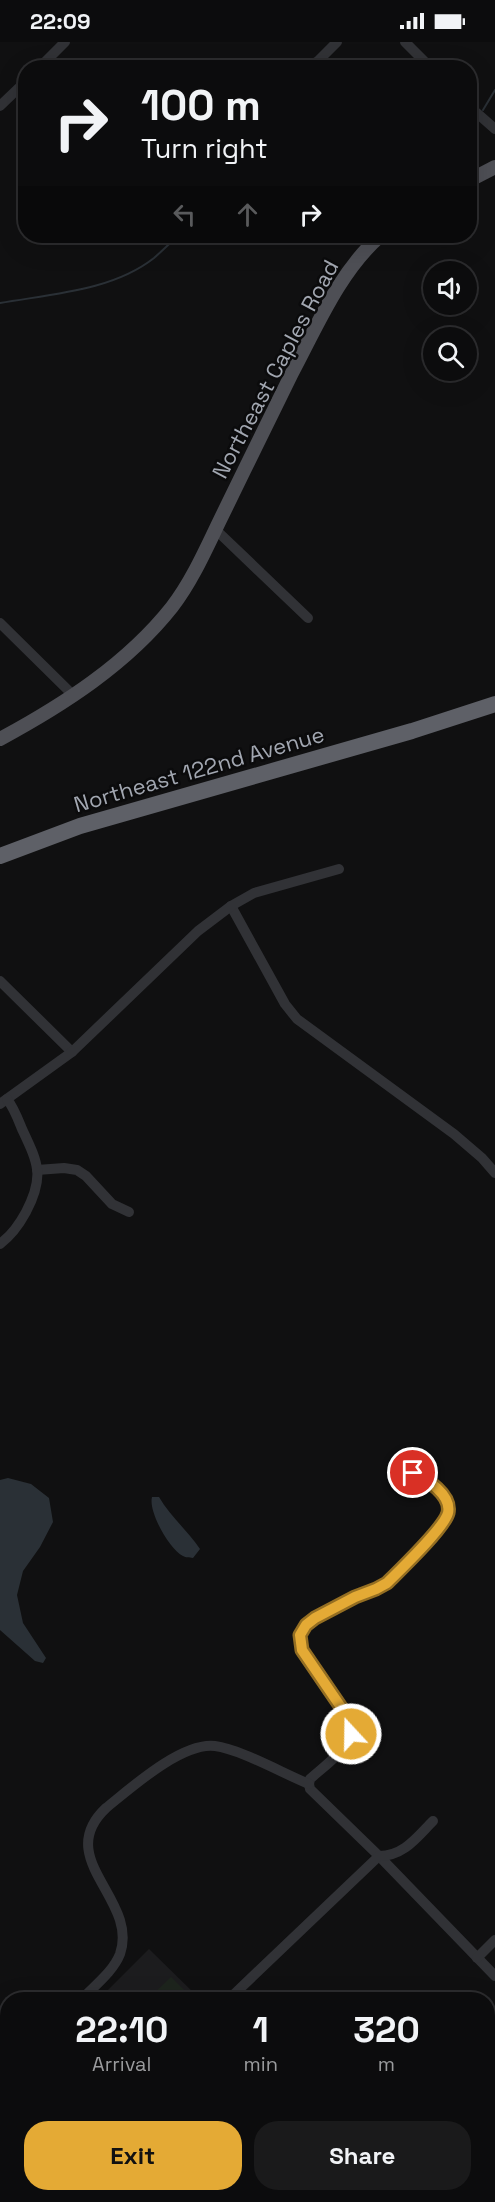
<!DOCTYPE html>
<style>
body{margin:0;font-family:"Space Grotesk",sans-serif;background:#1a1a1b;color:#f1f3f6;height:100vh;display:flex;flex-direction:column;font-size:22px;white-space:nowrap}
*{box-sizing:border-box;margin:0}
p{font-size:20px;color:#9a9b9d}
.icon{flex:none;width:33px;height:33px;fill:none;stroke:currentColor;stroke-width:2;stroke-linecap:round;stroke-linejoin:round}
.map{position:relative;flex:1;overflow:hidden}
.panel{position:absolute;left:0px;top:1950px;width:495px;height:210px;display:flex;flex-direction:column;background:#0c0c0d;border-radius:24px 24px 0 0;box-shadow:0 6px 24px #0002,0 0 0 2px #2c2c2e}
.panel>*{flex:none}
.guide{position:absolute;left:18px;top:18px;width:459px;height:183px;border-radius:24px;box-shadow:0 6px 24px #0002,0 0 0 2px #2c2c2e;background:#0c0c0d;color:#f1f3f6;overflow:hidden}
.fabs{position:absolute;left:423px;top:219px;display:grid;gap:12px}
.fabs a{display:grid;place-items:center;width:54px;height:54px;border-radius:50%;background:#0c0c0d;box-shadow:0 6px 24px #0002,0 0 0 2px #2c2c2e;font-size:30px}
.pin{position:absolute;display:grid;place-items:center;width:51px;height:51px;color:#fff;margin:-26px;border:3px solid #fff;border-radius:50%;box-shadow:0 2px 6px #0007}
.me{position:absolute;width:66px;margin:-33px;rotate:339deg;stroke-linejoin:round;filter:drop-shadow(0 0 4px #0008)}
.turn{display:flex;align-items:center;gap:21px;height:126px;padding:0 24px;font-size:27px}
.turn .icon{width:78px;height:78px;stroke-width:2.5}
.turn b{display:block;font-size:42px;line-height:51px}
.lanes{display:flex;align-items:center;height:57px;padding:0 24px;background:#0003;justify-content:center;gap:30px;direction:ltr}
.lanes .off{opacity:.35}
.eta{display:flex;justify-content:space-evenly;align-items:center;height:102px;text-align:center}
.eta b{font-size:36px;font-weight:700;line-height:42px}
.button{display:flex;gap:12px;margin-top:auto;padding:12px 24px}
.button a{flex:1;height:69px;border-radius:24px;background:#e4aa35;color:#111;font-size:24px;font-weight:700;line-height:69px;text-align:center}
.button a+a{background:#1a1a1b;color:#f1f3f6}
.status{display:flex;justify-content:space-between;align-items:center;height:42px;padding:0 30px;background:#0c0c0d;direction:ltr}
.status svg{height:16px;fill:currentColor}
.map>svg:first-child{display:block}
</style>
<div class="status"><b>22:09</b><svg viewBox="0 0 49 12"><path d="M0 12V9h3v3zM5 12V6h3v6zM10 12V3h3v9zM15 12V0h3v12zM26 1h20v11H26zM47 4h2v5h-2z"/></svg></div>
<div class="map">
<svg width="495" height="2160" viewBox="0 0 495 2160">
<rect width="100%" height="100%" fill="#101011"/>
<g fill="#1c1c1e">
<path d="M149,1907l51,50 -102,1z"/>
<path d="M7,2048v57l-7,-7v-43z"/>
<path d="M188,2152l-7,8h-121l8,-7z"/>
</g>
<path fill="#1d241d" d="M171,1935l22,22h-45z"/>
<g fill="#2a3036">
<path d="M8,1436l23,6 18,14 4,24 -13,25 -17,24 -6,24 6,28 23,35 -3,5 -8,-2 -35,-31v-150z"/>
<path d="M152,1455h7c11,19 28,33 41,52l-7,9c-4,-1 -7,0 -10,-2 -13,-6 -35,-44 -31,-59z"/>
</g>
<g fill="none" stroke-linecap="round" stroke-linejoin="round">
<g stroke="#2a3036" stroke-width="2">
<path d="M483,68l12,-20"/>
<path d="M470,86l5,-7"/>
<path d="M0,261c51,-9 112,-12 154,-45 8,-7 16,-15 24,-22"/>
</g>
<g stroke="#313236" stroke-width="10">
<path d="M405,0l26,26"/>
<path d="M39,26l26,-26"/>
<path d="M307,26l11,-7 19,-19"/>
<path d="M0,64l26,-25"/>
<path d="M470,65l25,22"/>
<path d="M215,487l93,89"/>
<path d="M0,581l74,73"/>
<path d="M231,864l54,98 12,15 157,115 28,24 13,15"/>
<path d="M0,939l72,71"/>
<path d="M0,1062l72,-52 126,-121 33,-25 23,-13 85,-24"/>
<path d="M37,1128l27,-2 13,2 9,6 26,28 17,8"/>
<path d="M0,1202c12,-9 19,-19 26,-32 19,-36 12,-49 -4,-83 -4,-10 -8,-21 -15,-30"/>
<path d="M309,1742l1,-5c11,-10 34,-27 39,-40 8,-20 -35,-72 -47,-89 -14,-37 64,-52 85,-67l56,-60c15,-26 -16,-48 -40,-50"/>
<path d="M309,1742l1,5 69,67 116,120"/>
<path d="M477,1916l18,-18"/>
<path d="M229,1957l150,-143c25,0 38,-19 54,-35"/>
<path d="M81,1958c13,-14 32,-28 39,-46 19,-55 -68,-95 -14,-146 26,-21 76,-66 109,-62 25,3 69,28 94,38"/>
<path d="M0,2003l8,-1"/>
<path d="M238,2160l8,-8"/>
</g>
<g stroke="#4e4f55" stroke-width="14">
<path d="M470,138l25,-13"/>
<path d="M0,697c63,-34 127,-75 172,-132 20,-26 34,-58 48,-87 24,-49 48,-99 72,-147 25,-47 48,-102 88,-137"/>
</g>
<path stroke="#5e6067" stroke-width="16" d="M0,814l80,-30 332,-95 83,-27"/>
</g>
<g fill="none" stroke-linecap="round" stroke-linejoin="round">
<defs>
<path id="route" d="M351,1692l-6,-21 -43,-63 -2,-15 6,-10 9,-7 40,-21 21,-8 11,-6c13,-13 57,-55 61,-70 4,-18 -21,-34 -35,-40"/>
</defs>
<use href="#route" stroke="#946e22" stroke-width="15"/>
<use href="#route" stroke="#e4aa35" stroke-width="10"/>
</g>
<g text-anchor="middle" stroke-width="5" stroke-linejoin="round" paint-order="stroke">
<g font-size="22" fill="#a2a7b1" stroke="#0b0b0c">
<text transform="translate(275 327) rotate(-62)" y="8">Northeast Caples Road</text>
<text transform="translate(199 727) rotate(-16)" y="8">Northeast 122nd Avenue</text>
</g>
</g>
</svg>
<div class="fabs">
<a><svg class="icon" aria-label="sound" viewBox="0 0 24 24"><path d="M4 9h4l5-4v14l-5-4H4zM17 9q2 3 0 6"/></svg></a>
<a><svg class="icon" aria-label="search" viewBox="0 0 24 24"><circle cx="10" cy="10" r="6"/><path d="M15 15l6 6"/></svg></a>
</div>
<div class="pin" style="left:413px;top:1431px;background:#d93025"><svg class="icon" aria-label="arrive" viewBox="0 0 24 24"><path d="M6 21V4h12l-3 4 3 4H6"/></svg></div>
<svg class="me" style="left:351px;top:1692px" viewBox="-20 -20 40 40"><circle r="17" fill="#e4aa35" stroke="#fff" stroke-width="3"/><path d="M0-11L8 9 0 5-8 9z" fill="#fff"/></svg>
<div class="guide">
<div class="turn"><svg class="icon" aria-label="right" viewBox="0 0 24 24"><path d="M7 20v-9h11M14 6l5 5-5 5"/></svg><div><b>100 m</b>Turn right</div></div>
<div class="lanes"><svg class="icon off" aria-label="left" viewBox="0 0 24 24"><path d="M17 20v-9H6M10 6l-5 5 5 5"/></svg><svg class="icon off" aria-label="ahead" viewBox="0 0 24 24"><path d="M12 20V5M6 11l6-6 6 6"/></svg><svg class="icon" aria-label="right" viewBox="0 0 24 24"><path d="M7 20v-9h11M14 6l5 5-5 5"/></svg></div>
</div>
<section class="panel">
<div class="eta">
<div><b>22:10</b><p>Arrival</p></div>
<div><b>1</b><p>min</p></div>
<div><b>320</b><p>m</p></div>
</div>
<div class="button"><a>Exit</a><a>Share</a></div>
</section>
</div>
